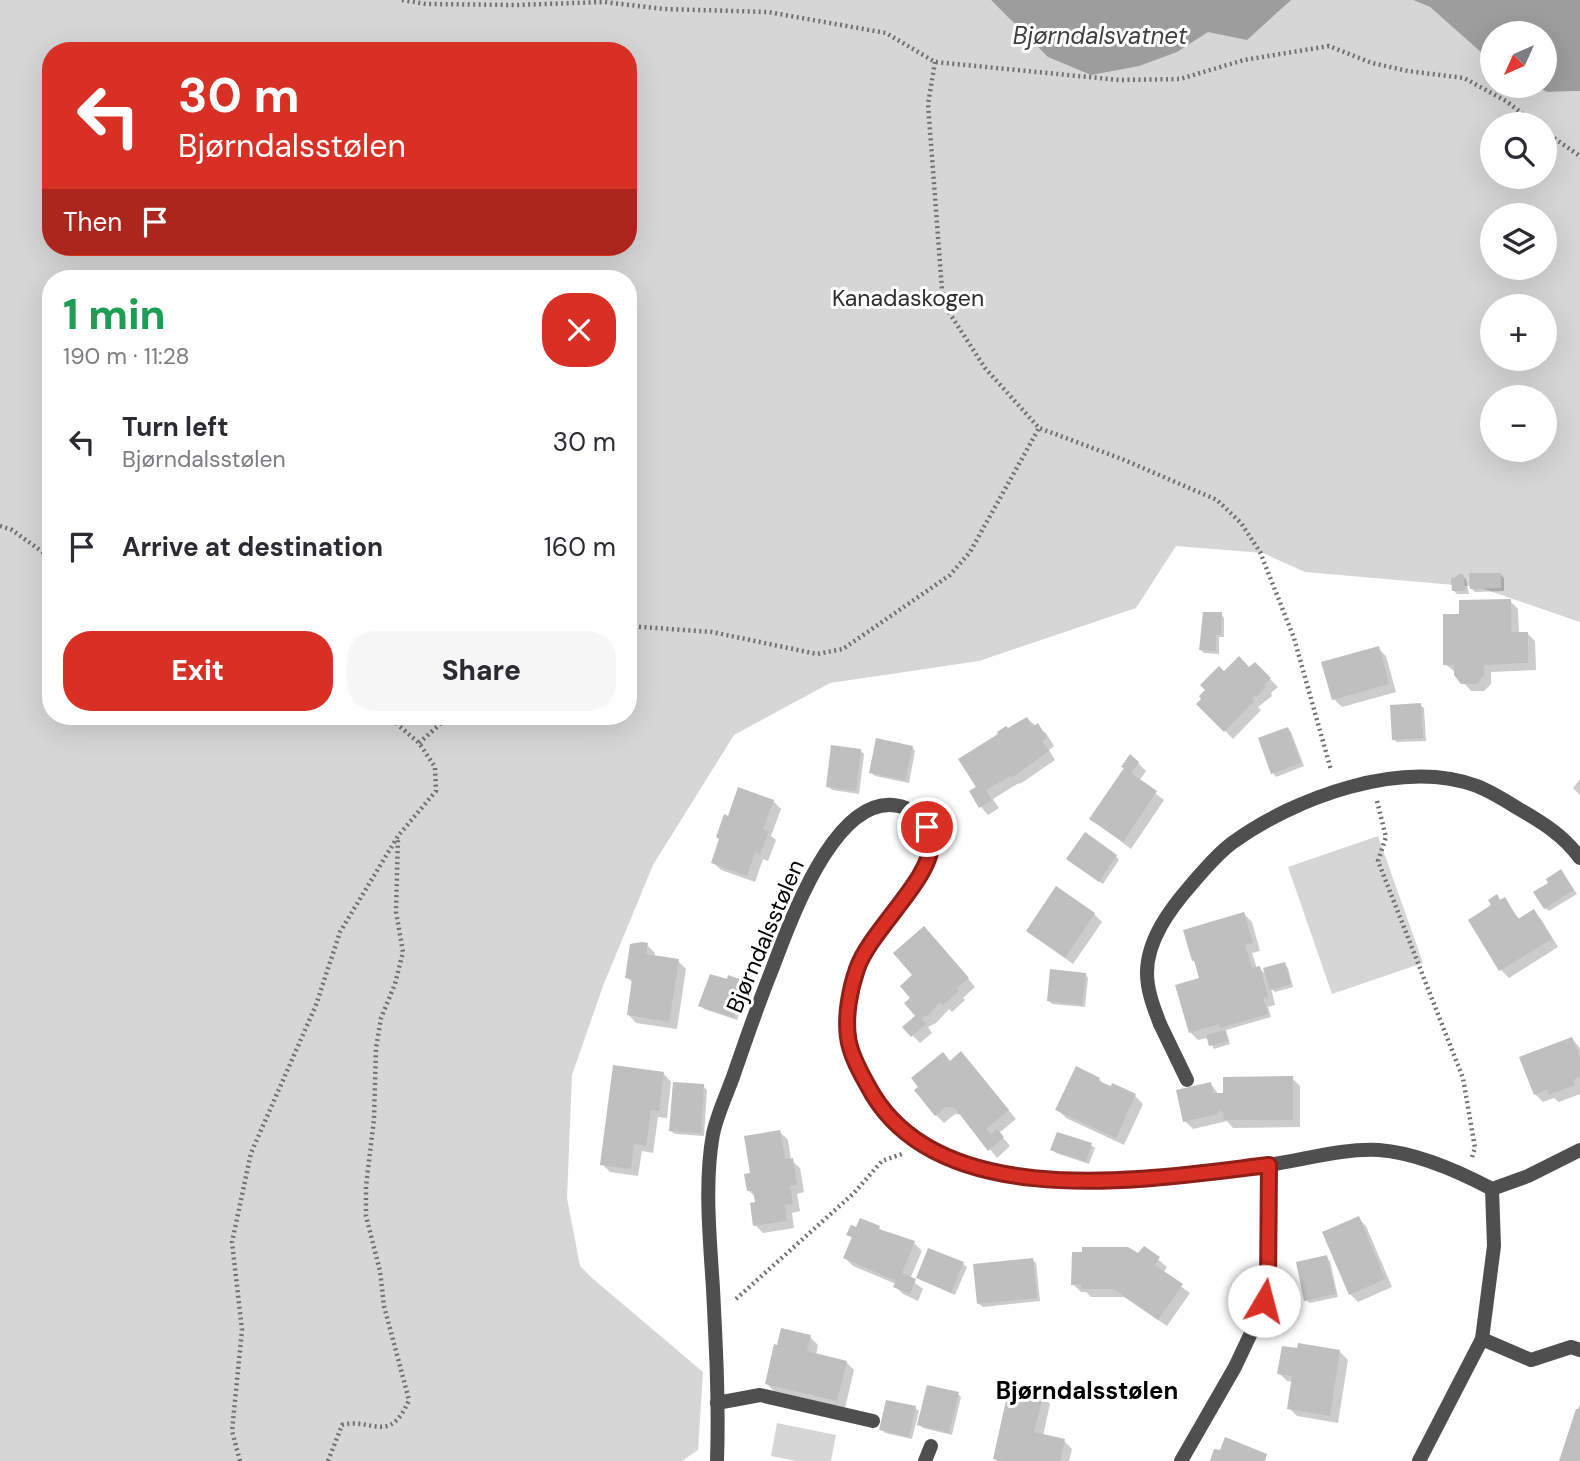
<!DOCTYPE html>
<meta charset="utf-8">
<style>
body{margin:0;font-family:"DM Sans",sans-serif;background:#f7f7f7;color:#2b2b33;height:100vh;display:flex;flex-direction:column;font-size:26px;white-space:nowrap}
*{box-sizing:border-box;margin:0}
p{font-size:23px;color:#7c7c81}
.icon{flex:none;width:38px;height:38px;fill:none;stroke:currentColor;stroke-width:2;stroke-linecap:round;stroke-linejoin:round}
.map{position:relative;flex:1;overflow:hidden}
.drawer{position:absolute;left:42px;top:270px;width:595px;height:455px;display:flex;flex-direction:column;background:#fff;border-radius:28px;box-shadow:0 7px 28px #0002}
.drawer>*{flex:none}
.top-card{position:absolute;left:42px;top:42px;width:595px;height:214px;border-radius:28px;box-shadow:0 7px 28px #0002;background:#d93025;color:#fff;overflow:hidden}
.needle{width:46px;rotate:225deg}
.tools{position:absolute;left:1480px;top:21px;display:grid;gap:14px}
.tools a{display:grid;place-items:center;width:77px;height:77px;border-radius:50%;background:#fff;box-shadow:0 7px 28px #0002;font-size:35px}
.pin{position:absolute;display:grid;place-items:center;width:60px;height:60px;color:#fff;margin:-30px;border:4px solid #fff;border-radius:50%;box-shadow:0 2px 7px #0007}
.me{position:absolute;width:77px;margin:-38px;rotate:8deg;stroke-linejoin:round;filter:drop-shadow(0 0 5px #0008)}
.turn{display:flex;align-items:center;gap:24px;height:147px;padding:0 21px;font-size:32px}
.turn .icon{width:91px;height:91px;stroke-width:2.5}
.turn b{display:block;font-size:49px;line-height:60px}
.then{display:flex;align-items:center;height:66px;padding:0 21px;background:#0003;gap:14px;font-size:26px}
.round{display:grid;place-items:center;flex:none;width:74px;height:74px;border-radius:28px;background:#f7f7f7}
.summary{display:flex;align-items:center;justify-content:space-between;height:119px;padding:0 21px}
h1{font-size:42px;font-weight:800;line-height:52px;color:#1e9e55}
.primary-button{display:flex;gap:14px;margin-top:auto;padding:14px 21px}
.primary-button a{flex:1;height:80px;border-radius:28px;background:#d93025;color:#fff;font-size:28px;font-weight:800;line-height:80px;text-align:center}
.primary-button a+a{background:#f7f7f7;color:#2b2b33}
ul{padding:0;list-style:none}
li{display:flex;align-items:center;gap:21px;height:105px;padding:0 21px}
li div{flex:1}
li b{display:block;font-size:26px}
li em{font-style:normal}
.map>svg:first-child{display:block}
</style>
<div class="map">
<svg width="1580" height="1461" viewBox="0 0 1580 1461">
<rect width="100%" height="100%" fill="#fff"/>
<g fill="#d6d6d6" fill-rule="evenodd">
<path d="M0,0h991l23,22 210,-22h189l17,7 63,56v23h43l11,6 33,-1v531l-102,-35 -173,-15 -42,-19 -87,-7 -40,62 -157,53 -149,22 -96,52 -81,130 -50,121 -31,89 -5,123 13,68 12,12 111,94 -5,78 -16,11h-682zM51,51h577v196h-577zM1493,124h52v53h-52zM1493,215h52v53h-52zM51,278h577v438h-577zM1493,306h52v53h-52zM1493,397h52v53h-52z"/>
<path d="M1378,836l45,127 -91,31 -44,-127z"/>
<path d="M777,1423l59,12 -5,26h-35l-25,-5z"/>
</g>
<g fill="#9d9d9d">
<path d="M991,0h300l-44,40 -39,-8 -31,20 -38,14 -48,9 -43,-18z"/>
<path d="M1413,0h167v91l-33,1 -11,-6h9v-53h-52v30l-63,-56z"/>
</g>
<g fill="#0003">
<path d="M1500,574l4,4v13l-29,1 -4,-4z"/>
<path d="M1462,576l4,3 3,15h-12l-3,-3z"/>
<path d="M1510,601l8,8 1,24h8l8,8 1,29 -45,2v12l-7,7h-13l-16,-19 -10,-8 16,-48z"/>
<path d="M1221,614l3,4v19h-5v17l-15,-1 -4,-4z"/>
<path d="M1378,648l8,8 10,36 -54,15 -8,-8z"/>
<path d="M1255,664l23,23 -7,6 1,3 -14,11 3,3 -28,29 -34,-35 25,-30 25,-4z"/>
<path d="M1420,705l4,3 2,33 -29,1 -4,-3z"/>
<path d="M1027,719l19,14 8,13 -5,4 6,10 -35,24 -1,-1 -26,16 6,9 -11,7 -7,-8 -3,-19 23,-53z"/>
<path d="M1288,729l3,3 13,34 -28,11 -3,-4z"/>
<path d="M912,747l3,4 -6,32 -34,-7 -4,-4z"/>
<path d="M860,750l4,4 -5,40 -27,-4 -4,-4z"/>
<path d="M1135,760l11,11 -7,10 25,19 -33,49 -39,-30z"/>
<path d="M1580,779v16l-7,-7z"/>
<path d="M773,801l8,8 -10,27 5,4 -8,21 -5,-2 -8,23 -34,-12 -8,-8 16,-44z"/>
<path d="M1116,856l3,4 -16,24 -31,-21z"/>
<path d="M1561,871l16,23 -28,17 -4,-3 5,-25z"/>
<path d="M1504,900l16,20 13,-9 8,8 17,28 -49,31 -8,-8v-69z"/>
<path d="M1094,914l8,8 -29,42 -45,-33z"/>
<path d="M1244,914l8,8 8,29 -8,2 5,16 2,-1 9,8 16,-12 4,4 5,19 -18,5 -4,-4 4,17 -7,2 3,10 -45,13 4,14 -16,5 -6,-11 -10,2 -8,-8 12,-53 -5,-15 -4,-4z"/>
<path d="M932,936l43,51 -12,11 2,2 -13,12 -3,-3 -13,14 -8,4 4,6 -12,10 -8,-8 6,-19 -6,-18 2,-23z"/>
<path d="M647,945l8,8 -1,4 24,4 8,8 -9,60 -41,-6 -8,-9 5,-31 -6,-6z"/>
<path d="M1085,974l3,4 -3,29 -33,-3 -4,-4z"/>
<path d="M728,981l17,2 4,3 -12,34 -33,-11 -4,-4z"/>
<path d="M1572,1039l8,9v46l-21,8 -5,-4 -11,4 -8,-8z"/>
<path d="M951,1062h18l47,57 -17,14 11,13 -13,12 -34,-43 -8,-1 -11,9 -8,-8z"/>
<path d="M663,1073l8,9 -4,36 -9,-1 -5,36 -11,-2 -4,25 -28,-4 -8,-8z"/>
<path d="M1292,1078l8,8v41l-67,1 -6,-7 -34,8 -8,-8 26,-37 8,11z"/>
<path d="M1099,1079l7,7 6,3 1,-3 22,10 8,8 -19,41 -58,-27 -8,-8z"/>
<path d="M703,1086l4,4 -3,46 -29,-2 -4,-3z"/>
<path d="M780,1132l8,8 3,20 9,8 4,24 -7,2 3,17 -8,2 2,15 -31,5 -8,-8 2,-21 -1,-7 -7,-6 3,-17z"/>
<path d="M1091,1145l4,3 -6,16 -33,-11 -4,-4z"/>
<path d="M1358,1218l8,8 26,61 -34,15 -8,-8z"/>
<path d="M879,1228l4,4 31,11 8,8 -12,28 13,10 -5,12 -15,-7 -8,-8 1,-2 -43,-18 -8,-8 8,-19 -4,-4z"/>
<path d="M1144,1248l23,19 -4,6 27,20 -23,33 -43,-29h-33l-5,-5h-5l-8,-8 66,-28z"/>
<path d="M1326,1257l4,4 8,36 -28,6 -4,-3z"/>
<path d="M1032,1259l4,4 4,38 -57,6 -4,-3z"/>
<path d="M963,1264l4,3 -12,28 -37,-17z"/>
<path d="M810,1337l8,8 -2,10 30,7 8,8 -9,38 -71,-17 -8,-8z"/>
<path d="M1340,1352l8,8 -10,63 -41,-7 -8,-8 4,-26 -6,-1 -8,-8z"/>
<path d="M958,1394l3,3 -9,38 -29,-7 -4,-4z"/>
<path d="M1042,1396l8,8 -7,32 21,5 8,8 -3,12h-72l-2,-3z"/>
<path d="M915,1408l4,3 -7,28 -27,-6 -4,-4z"/>
</g>
<g fill="#bfbfbf">
<path d="M1469,573h32v15l-31,1z"/>
<path d="M1459,574h4l3,17h-14l-1,-13 5,-1z"/>
<path d="M1511,599v33h17v31l-44,2v10l-8,9h-15l-7,-9v-10h-11v-51h16v-14z"/>
<path d="M1203,612h19l-1,23h-5v16l-17,-1z"/>
<path d="M1379,646l10,38 -57,16 -11,-38z"/>
<path d="M1239,656l10,11 6,-5 16,16 -7,7 2,2 -10,10 -1,-2 -3,3 2,3 -30,31 -28,-28 5,-5 -2,-3 6,-6 -5,-5 19,-19 5,5z"/>
<path d="M1421,703l2,35 -31,2 -2,-35z"/>
<path d="M1027,717l6,10 5,-4 9,15 -5,3 7,10 -38,27 -1,-2 -24,14 6,10 -13,8 -10,-17 7,-4 -18,-28 40,-25 -1,-2 9,-6 2,2z"/>
<path d="M1288,727l13,36 -30,11 -13,-36z"/>
<path d="M876,738l37,8 -8,34 -36,-7z"/>
<path d="M831,745l30,4 -5,42 -30,-4z"/>
<path d="M1130,754l9,8 -8,11 26,18 -34,51 -34,-23 35,-51 -3,-1z"/>
<path d="M738,787l36,13 -11,29 6,2 -9,23 -5,-2 -8,24 -36,-13 8,-24 -3,-2 8,-23 4,2z"/>
<path d="M1085,832l32,23 -18,27 -33,-23z"/>
<path d="M1561,869l13,21 -30,19 -11,-17 15,-9 -2,-4z"/>
<path d="M1056,886l39,27 -30,45 -39,-27z"/>
<path d="M1497,894l3,6 5,-3 13,22 16,-10 18,30 -53,32 -31,-51 23,-15 -3,-5z"/>
<path d="M1244,912l9,31 -8,2 7,23 8,-2 8,31 -5,1 5,16 -48,14 -1,-4 -30,9 -14,-48 24,-7 -5,-18 -2,1 -9,-31z"/>
<path d="M924,926l45,52 -13,11 3,2 -16,14 -3,-3 -13,14 -1,-1 -5,3 5,6 -15,13 -9,-10 13,-11 -11,-13 6,-5 -10,-12 12,-11 -19,-22z"/>
<path d="M642,942l6,1 -2,11 33,5 -10,63 -42,-7 5,-36 -7,-1 5,-34z"/>
<path d="M1285,962l6,22 -21,6 -7,-22z"/>
<path d="M1050,969l36,4 -4,32 -35,-4z"/>
<path d="M710,974l17,5 1,-4 18,6 -12,37 -36,-12z"/>
<path d="M1225,1030l3,11 -19,5 -3,-11z"/>
<path d="M1572,1037l8,20v20l-7,3 2,5 -26,10 -2,-5 -13,5 -15,-38z"/>
<path d="M961,1051l48,59 -23,19 5,5 6,-5 7,8 -16,14 -33,-43 -9,-1 -11,9 -21,-26 4,-3 -7,-9 32,-26 7,9z"/>
<path d="M613,1065l51,7 -5,39 -8,-1 -5,36 -12,-2 -3,25 -31,-4z"/>
<path d="M1076,1066l24,12 -2,3 13,5 1,-3 24,11 -20,44 -61,-28z"/>
<path d="M1293,1076v44h-69l-1,-8 -5,-1v3l-35,8 -7,-32 35,-8 2,11h10v-16z"/>
<path d="M673,1082l31,2 -3,49 -32,-2z"/>
<path d="M780,1130l5,29 8,-1 4,26 -7,2 3,18 -8,1 2,16 -34,5 -3,-23 5,-1 -2,-11h-6l-3,-17 6,-1 -6,-37z"/>
<path d="M1057,1132l35,11 -6,19 -36,-12z"/>
<path d="M1359,1216l26,63 -36,16 -27,-63z"/>
<path d="M860,1218l20,8 -1,3 36,12 -13,32 14,6 -6,15 -17,-7 3,-6 -53,-23 9,-21 -6,-2 5,-10 5,2z"/>
<path d="M1144,1246l16,11 -5,8 28,19 -25,36 -44,-31h-33v-5l-10,1 1,-33h10v-5h46l10,6z"/>
<path d="M928,1248l36,14 -13,31 -35,-15z"/>
<path d="M1327,1255l9,39 -32,7 -8,-39z"/>
<path d="M1033,1258l4,40 -60,6 -4,-40z"/>
<path d="M781,1328l30,7 -4,16 40,10 -10,40 -72,-17 9,-40 3,1z"/>
<path d="M1298,1343l42,7 -10,66 -43,-7 5,-33 -15,-2 5,-28 15,2z"/>
<path d="M927,1385l32,7 -10,41 -32,-8z"/>
<path d="M1009,1387l34,8 -9,37 31,7 -5,22h-58l-9,-2z"/>
<path d="M886,1400l30,6 -7,31 -30,-7z"/>
<path d="M1580,1405v56h-21l17,-52h2z"/>
<path d="M1225,1437l42,17 -2,7h-55l4,-12 6,1z"/>
</g>
<g fill="none" stroke-linecap="round" stroke-linejoin="round">
<g stroke="#717171" stroke-width="4.5" stroke-dasharray="2 3.5" stroke-linecap="butt">
<path d="M402,0l24,4 90,1 88,-3 60,7 104,3 118,21 49,29 184,18 61,-1 64,-19 85,-14 43,17 36,8 56,7 42,23 30,23"/>
<path d="M935,62l-7,42 15,199 42,65 54,60 83,31 95,41 24,23 19,29 34,86 37,132"/>
<path d="M1545,132l35,24"/>
<path d="M0,526l12,4 39,28"/>
<path d="M628,626l84,6 105,22 26,-5 107,-74 20,-23 69,-124"/>
<path d="M419,743l30,-27"/>
<path d="M1377,801l9,36 -8,24 85,217 12,70 -3,9"/>
<path d="M736,1299l118,-106 28,-32 20,-7"/>
<path d="M240,1461l-8,-30 10,-101 -10,-88 19,-89 65,-148 24,-73 58,-96 38,-45 -1,-24 -16,-24 -22,-19 -19,-8 -69,2 -4,-2"/>
<path d="M328,1461l14,-36c30,-8 47,21 67,-25l-25,-94 -4,-35 -14,-55v-30l8,-67 2,-71 5,-30 14,-34 8,-32 -7,-40 2,-75"/>
</g>
<g stroke="#4f4f4f" stroke-width="14">
<path d="M1160,1024l27,56"/>
<path d="M1482,1339l49,21 40,-13 9,3"/>
<path d="M717,1403l43,-8 113,26"/>
<path d="M925,1461l6,-15"/>
<path d="M1419,1461l63,-122 12,-93 -2,-57"/>
</g>
<g stroke="#4f4f4f" stroke-width="14">
<path d="M1160,1024c-6,-16 -13,-33 -13,-51 0,-33 23,-64 44,-88 13,-15 25,-30 41,-42 62,-45 169,-85 245,-57 15,6 29,15 42,23 24,14 44,26 61,49"/>
<path d="M717,1461c2,-57 -1,-115 -4,-172 -3,-50 -9,-105 0,-155 4,-19 13,-38 20,-57 12,-35 24,-70 38,-105 18,-46 66,-190 135,-164 13,5 23,18 24,33 3,20 -12,38 -24,53 -45,61 -81,111 -41,187 23,43 59,69 104,84 95,30 203,13 299,0 36,-5 74,-17 111,-15 39,3 79,21 113,39l36,-13 52,-26"/>
<path d="M1181,1461l54,-94 25,-53 8,-27 1,-122"/>
</g>
</g>
<g fill="none" stroke-linecap="round" stroke-linejoin="round">
<defs>
<path id="route" d="M927,827c1,5 4,11 4,16 2,34 -62,89 -74,126 -7,20 -12,47 -9,68 2,17 12,35 20,49 68,130 283,93 401,79l-1,122 -4,14"/>
</defs>
<use href="#route" stroke="#8d1f18" stroke-width="18"/>
<use href="#route" stroke="#d93025" stroke-width="12"/>
</g>
<g text-anchor="middle" stroke-width="6" stroke-linejoin="round" paint-order="stroke">
<g font-size="23" fill="#2d2d2d" stroke="#fff">
<text x="908" y="306">Kanadaskogen</text>
</g>
<g font-size="23" fill="#000" stroke="#fff">
<text transform="translate(765 936) rotate(-67)" y="8">Bjørndalsstølen</text>
</g>
<g font-size="24" font-style="italic" fill="#3e3e3e" stroke="#fff">
<text x="1100" y="44">Bjørndalsvatnet</text>
</g>
<g font-size="24" font-weight="bold" fill="#000" stroke="#fff">
<text x="1087" y="1399">Bjørndalsstølen</text>
</g>
</g>
</svg>
<div class="tools">
<a><svg class="needle" viewBox="-14 -14 28 28"><path d="M0-13l5 13h-10z" fill="#e53935"/><path d="M0 13l5-13h-10z" fill="#7c7c81"/></svg></a>
<a><svg class="icon" aria-label="search" viewBox="0 0 24 24"><circle cx="10" cy="10" r="6"/><path d="M15 15l6 6"/></svg></a>
<a><svg class="icon" aria-label="layers" viewBox="0 0 24 24"><path d="M12 4l9 5-9 5-9-5zM3 14l9 5 9-5"/></svg></a>
<a>+</a>
<a>−</a>
</div>
<div class="pin" style="left:927px;top:827px;background:#d93025"><svg class="icon" aria-label="arrive" viewBox="0 0 24 24"><path d="M6 21V4h12l-3 4 3 4H6"/></svg></div>
<svg class="me" style="left:1264px;top:1301px" viewBox="-20 -20 40 40"><circle r="19" fill="#fff"/><path d="M0-13L10 11 0 6-10 11z" fill="#d93025"/></svg>
<div class="top-card">
<div class="turn"><svg class="icon" aria-label="left" viewBox="0 0 24 24"><path d="M17 20v-9H6M10 6l-5 5 5 5"/></svg><div><b>30 m</b>Bjørndalsstølen</div></div>
<div class="then">Then<svg class="icon" aria-label="arrive" viewBox="0 0 24 24"><path d="M6 21V4h12l-3 4 3 4H6"/></svg></div>
</div>
<section class="drawer">
<div class="summary"><div><h1>1 min</h1><p>190 m · 11:28</p></div><a class="round" style="background:#d93025;color:#fff"><svg class="icon" aria-label="close" viewBox="0 0 24 24"><path d="M6 6l12 12M18 6L6 18"/></svg></a></div>
<ul>
<li><svg class="icon" aria-label="left" viewBox="0 0 24 24"><path d="M17 20v-9H6M10 6l-5 5 5 5"/></svg><div><b>Turn left</b><p>Bjørndalsstølen</p></div><em>30 m</em></li>
<li><svg class="icon" aria-label="arrive" viewBox="0 0 24 24"><path d="M6 21V4h12l-3 4 3 4H6"/></svg><div><b>Arrive at destination</b></div><em>160 m</em></li>
</ul>
<div class="primary-button"><a>Exit</a><a>Share</a></div>
</section>
</div>
